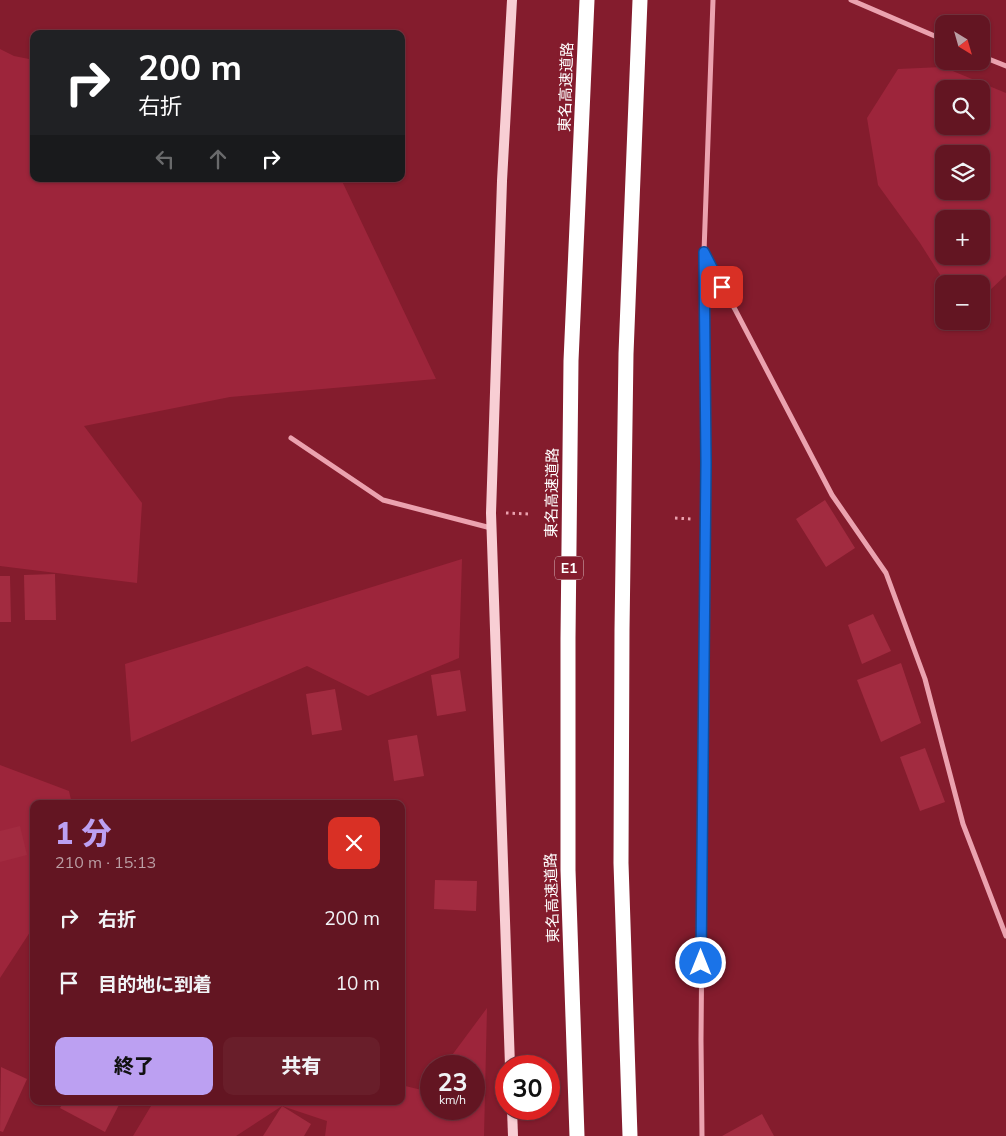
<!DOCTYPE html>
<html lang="ja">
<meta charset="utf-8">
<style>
body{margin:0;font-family:Mulish,"Noto Sans JP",sans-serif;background:#691e2a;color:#f1f3f6;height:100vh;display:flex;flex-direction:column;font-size:19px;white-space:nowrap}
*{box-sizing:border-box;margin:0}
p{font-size:16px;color:#bb9fa5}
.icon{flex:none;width:28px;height:28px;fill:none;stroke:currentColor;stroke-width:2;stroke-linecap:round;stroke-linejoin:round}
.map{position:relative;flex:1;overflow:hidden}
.sheet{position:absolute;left:30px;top:800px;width:375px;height:305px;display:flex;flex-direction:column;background:#631522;border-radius:10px;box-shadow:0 1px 4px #0004,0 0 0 1px #773440}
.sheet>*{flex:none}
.hud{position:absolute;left:30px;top:30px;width:375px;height:152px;border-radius:10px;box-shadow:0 1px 4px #0004,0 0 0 1px #773440;background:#202124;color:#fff;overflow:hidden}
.needle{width:32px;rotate:143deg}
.controls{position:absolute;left:935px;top:15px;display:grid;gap:10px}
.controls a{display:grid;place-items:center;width:55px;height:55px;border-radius:10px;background:#631522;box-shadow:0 1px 4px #0004,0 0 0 1px #773440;font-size:25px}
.speed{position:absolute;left:420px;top:1055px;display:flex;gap:10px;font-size:25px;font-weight:700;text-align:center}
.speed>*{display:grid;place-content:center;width:65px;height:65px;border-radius:50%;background:#631522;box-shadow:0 1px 4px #0004,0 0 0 1px #773440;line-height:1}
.speed small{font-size:12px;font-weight:400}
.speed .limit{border:8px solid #d22;background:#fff;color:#111}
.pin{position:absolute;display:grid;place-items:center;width:42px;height:42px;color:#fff;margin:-21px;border-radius:10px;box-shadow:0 2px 8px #0006}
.me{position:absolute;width:55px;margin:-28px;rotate:0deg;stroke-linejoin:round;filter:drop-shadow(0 0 4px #0008)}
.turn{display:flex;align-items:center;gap:18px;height:105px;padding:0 25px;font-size:22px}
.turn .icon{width:65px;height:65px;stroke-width:2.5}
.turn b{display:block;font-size:35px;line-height:42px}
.lanes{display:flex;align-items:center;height:48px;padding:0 25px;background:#0003;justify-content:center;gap:25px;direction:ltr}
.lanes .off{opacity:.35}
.round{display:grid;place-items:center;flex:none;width:52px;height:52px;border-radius:10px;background:#691e2a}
.summary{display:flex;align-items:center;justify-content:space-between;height:85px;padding:0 25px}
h1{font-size:30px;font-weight:800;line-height:38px;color:#bca0f2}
.cta{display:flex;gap:10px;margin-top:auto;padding:10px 25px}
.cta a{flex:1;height:58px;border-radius:10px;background:#bca0f2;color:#111;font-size:20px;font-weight:800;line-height:58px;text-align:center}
.cta a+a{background:#691e2a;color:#f1f3f6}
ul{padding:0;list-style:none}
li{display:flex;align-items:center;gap:15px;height:65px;padding:0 25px}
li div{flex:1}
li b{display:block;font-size:19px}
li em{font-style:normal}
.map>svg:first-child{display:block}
</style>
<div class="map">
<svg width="1006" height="1136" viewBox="0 0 1006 1136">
<rect width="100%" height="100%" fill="#841c2d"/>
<g fill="#9d253b" fill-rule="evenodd">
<path d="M0,49l14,7 20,4v119h307l95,200 -206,18 -146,29 58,77 -5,80 -137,-17z"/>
<path d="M943,67l63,26v182l-17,16 -8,-1v-6h-35l-26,-41 -42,-58 -11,-67 31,-49zM944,89h37v37h-37zM944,154h37v37h-37zM944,219h37v37h-37z"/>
<path d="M462,559l-3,99 -91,38 -61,-30 -176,76 -6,-78z"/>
<path d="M0,765l69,26 3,13h-38v122l-34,52z"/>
<path d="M487,1008l-3,128h-159l2,-15 -45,-15 -46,30h-103l21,-35h247v-16l25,6 5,-7v25h43v-43h-30z"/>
</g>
<g fill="#a22b40">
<path d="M825,500l30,48 -29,19 -30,-48z"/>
<path d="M55,574l1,46h-31l-1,-45z"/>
<path d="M0,576h10l1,46h-11z"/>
<path d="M873,614l18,37 -29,13 -14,-39z"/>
<path d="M901,663l20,60 -40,19 -24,-62z"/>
<path d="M460,670l6,41 -29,5 -6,-41z"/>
<path d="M335,689l7,41 -30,5 -6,-41z"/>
<path d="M417,735l7,41 -30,5 -6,-41z"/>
<path d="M925,748l20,54 -25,9 -20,-54z"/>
<path d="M20,826l7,29 -27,7v-31z"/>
<path d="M435,880l42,1 -1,30 -42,-2z"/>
<path d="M1,1067l26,12 -24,53 -3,-1z"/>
<path d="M64,1101h57l-16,31 -45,-24z"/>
<path d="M282,1106l29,18 -7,12h-41z"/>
<path d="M762,1114l12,22h-52z"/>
</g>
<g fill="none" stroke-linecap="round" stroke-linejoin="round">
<g stroke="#eba2af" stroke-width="3" stroke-dasharray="2.5 4" stroke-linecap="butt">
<path d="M506,513l23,1"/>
<path d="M675,518l17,1"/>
</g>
<g stroke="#eba2af" stroke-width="5">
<path d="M851,0l93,40"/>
<path d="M981,56l25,10"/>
<path d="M705,252l127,243 54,78 39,106 38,145 43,112"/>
<path d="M291,438l92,62 108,28"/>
<path d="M702,1136l-1,-96 5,-577 -3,-183 10,-280"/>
</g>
<g stroke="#f8ced4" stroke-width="10">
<path d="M510,1066l-19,-553 11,-332 10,-181"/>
<path d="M512,1109l1,27"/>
</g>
<g stroke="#fff" stroke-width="15">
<path d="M577,1136l-9,-266v-232l3,-277 16,-361"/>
<path d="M630,1136l-9,-273 1,-233 4,-276 14,-354"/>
</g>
</g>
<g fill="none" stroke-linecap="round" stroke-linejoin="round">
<defs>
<path id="route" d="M701,963l5,-500 -2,-211 18,35"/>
</defs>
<use href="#route" stroke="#114b97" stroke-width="12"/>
<use href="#route" stroke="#1a73e8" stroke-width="9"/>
</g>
<g text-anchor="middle" stroke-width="5" stroke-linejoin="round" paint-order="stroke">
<rect fill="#841c2d" stroke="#dabbc0" stroke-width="1" x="555" y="556.5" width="28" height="23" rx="4"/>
<g font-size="14" font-weight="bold" fill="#fff">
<text x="569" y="573">E1</text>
</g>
<g font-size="15" fill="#fff" stroke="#841c2d">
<text transform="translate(566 87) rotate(-88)" y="5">東名高速道路</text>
<text transform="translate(552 493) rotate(-89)" y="5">東名高速道路</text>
<text transform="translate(552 898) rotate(-92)" y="5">東名高速道路</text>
</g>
</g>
</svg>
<div class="controls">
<a><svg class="needle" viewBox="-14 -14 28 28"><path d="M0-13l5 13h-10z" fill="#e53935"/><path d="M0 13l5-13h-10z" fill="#bb9fa5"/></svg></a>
<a><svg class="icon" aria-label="search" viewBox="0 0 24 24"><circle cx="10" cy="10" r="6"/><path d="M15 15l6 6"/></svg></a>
<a><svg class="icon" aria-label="layers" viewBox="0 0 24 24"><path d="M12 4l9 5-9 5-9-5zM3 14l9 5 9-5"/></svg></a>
<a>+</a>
<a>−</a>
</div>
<div class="speed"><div>23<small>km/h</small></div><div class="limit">30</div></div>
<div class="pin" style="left:722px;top:287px;background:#d93025"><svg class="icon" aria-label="arrive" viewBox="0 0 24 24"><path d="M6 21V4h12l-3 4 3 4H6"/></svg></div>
<svg class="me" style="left:701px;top:963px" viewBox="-20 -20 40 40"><circle r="17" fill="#1a73e8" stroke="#fff" stroke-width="3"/><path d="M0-11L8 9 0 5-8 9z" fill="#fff"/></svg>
<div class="hud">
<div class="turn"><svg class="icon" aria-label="right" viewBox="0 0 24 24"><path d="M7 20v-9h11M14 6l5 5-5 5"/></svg><div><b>200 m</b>右折</div></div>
<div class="lanes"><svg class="icon off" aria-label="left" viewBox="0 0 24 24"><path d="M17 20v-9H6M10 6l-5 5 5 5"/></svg><svg class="icon off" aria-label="ahead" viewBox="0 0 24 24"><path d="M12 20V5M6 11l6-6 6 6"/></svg><svg class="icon" aria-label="right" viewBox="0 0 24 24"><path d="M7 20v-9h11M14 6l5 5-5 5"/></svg></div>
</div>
<section class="sheet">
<div class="summary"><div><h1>1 分</h1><p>210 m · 15:13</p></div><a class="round" style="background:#d93025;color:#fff"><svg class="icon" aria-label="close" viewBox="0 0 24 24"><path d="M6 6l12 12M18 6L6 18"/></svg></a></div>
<ul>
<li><svg class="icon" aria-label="right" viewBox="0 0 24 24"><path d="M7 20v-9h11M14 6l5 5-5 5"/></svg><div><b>右折</b></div><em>200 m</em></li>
<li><svg class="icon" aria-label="arrive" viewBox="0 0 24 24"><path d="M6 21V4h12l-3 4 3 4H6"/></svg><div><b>目的地に到着</b></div><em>10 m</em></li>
</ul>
<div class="cta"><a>終了</a><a>共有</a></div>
</section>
</div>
